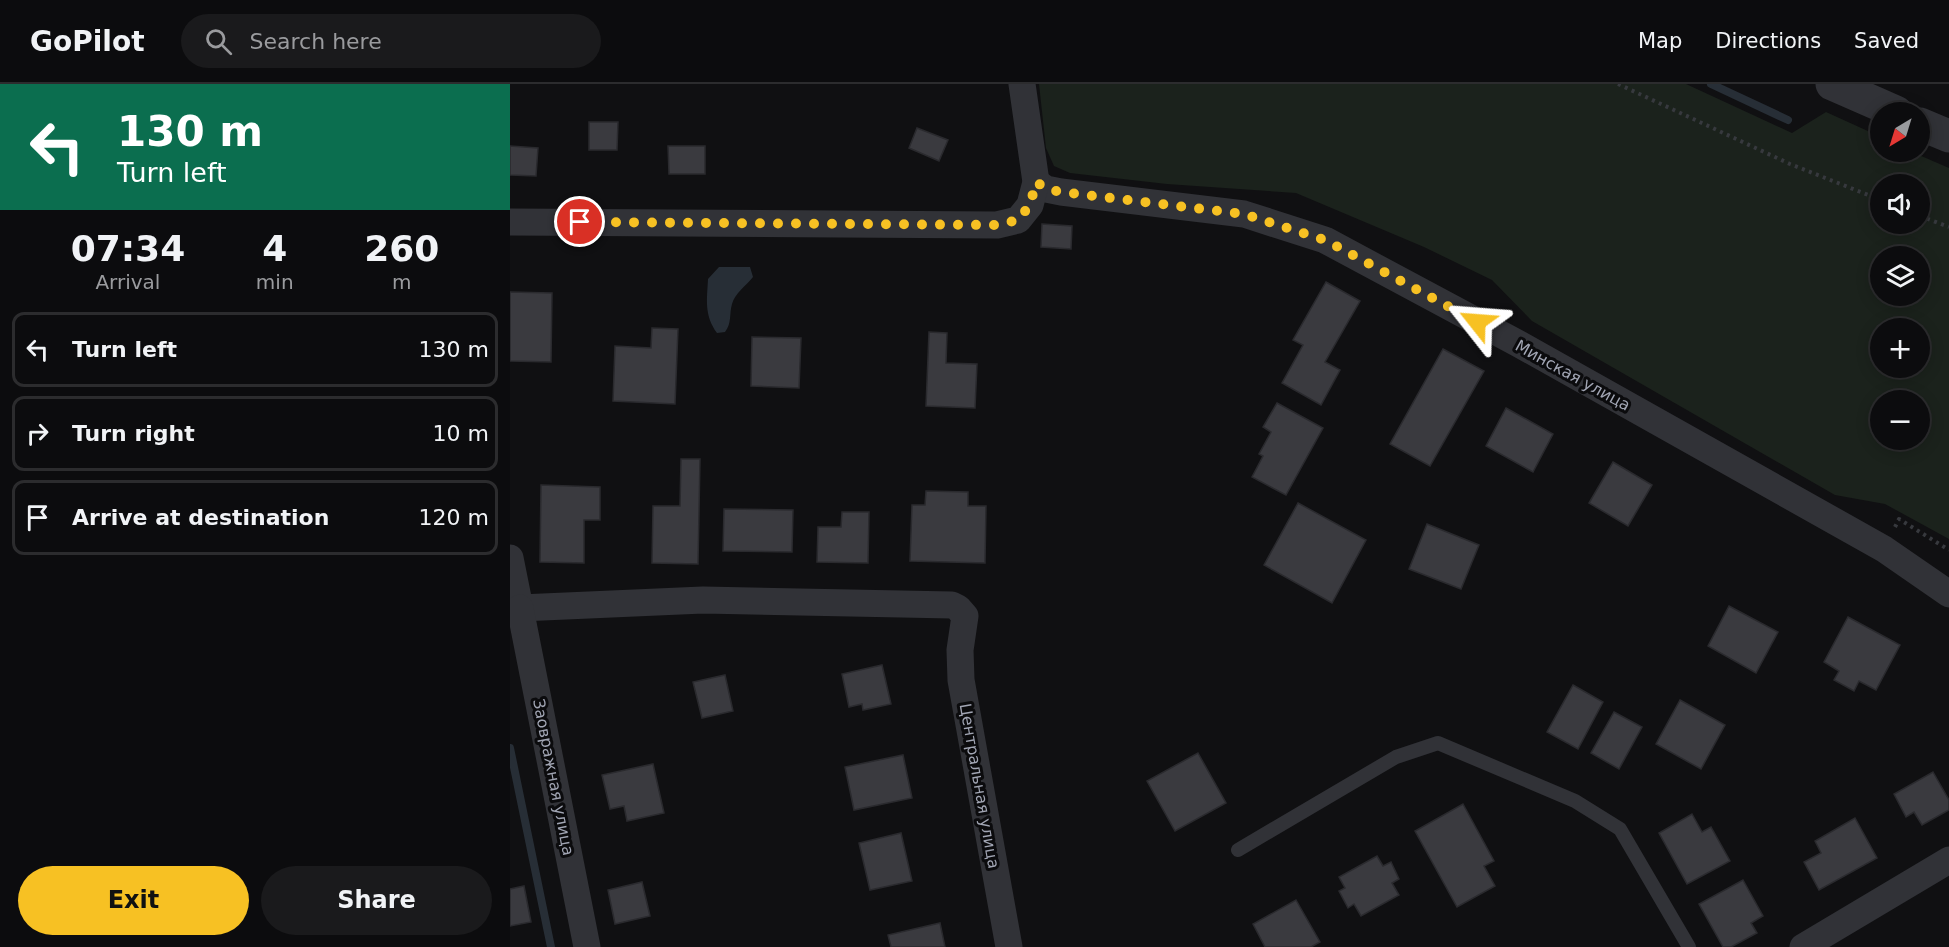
<!DOCTYPE html>
<meta charset="utf-8">
<style>
body{margin:0;font-family:"DejaVu Sans",sans-serif;background:#1a1a1c;color:#f1f3f6;height:100vh;display:flex;flex-direction:column;font-size:22px;white-space:nowrap}
*{box-sizing:border-box;margin:0}
p{font-size:20px;color:#9a9b9e}
.icon{flex:none;width:33px;height:33px;fill:none;stroke:currentColor;stroke-width:2;stroke-linecap:round;stroke-linejoin:round}
.map{position:relative;flex:1;overflow:hidden}
.drawer{display:flex;flex-direction:column;background:#0c0c0e;width:510px}
.drawer>*{flex:none}
.hud{background:#0b6e4f;color:#fff;overflow:hidden}
.needle{width:39px;rotate:218deg}
.controls{position:absolute;left:1360px;top:18px;display:grid;gap:12px}
.controls a{display:grid;place-items:center;width:60px;height:60px;border-radius:50%;background:#0c0c0e;box-shadow:0 3px 15px #0003,0 0 0 2px #2c2c2e;font-size:30px}
.pin{position:absolute;display:grid;place-items:center;width:51px;height:51px;color:#fff;margin:-26px;border:3px solid #fff;border-radius:50%;box-shadow:0 2px 6px #0007}
.me{position:absolute;width:66px;margin:-33px;rotate:298deg;stroke-linejoin:round;filter:drop-shadow(0 0 4px #0008)}
.turn{display:flex;align-items:center;gap:21px;height:126px;padding:0 18px;font-size:27px}
.turn .icon{width:78px;height:78px;stroke-width:2.5}
.turn b{display:block;font-size:42px;line-height:51px}
.eta{display:flex;justify-content:space-evenly;align-items:center;height:102px;text-align:center}
.eta b{font-size:36px;font-weight:700;line-height:42px}
.button{display:flex;gap:12px;margin-top:auto;padding:12px 18px}
.button a{flex:1;height:69px;border-radius:36px;background:#f7c123;color:#111;font-size:24px;font-weight:700;line-height:69px;text-align:center}
.button a+a{background:#1a1a1c;color:#f1f3f6}
ul{padding:0;list-style:none}
li{display:flex;align-items:center;gap:18px;height:75px;margin:0 12px 9px;padding:0 6px;border:3px solid #2c2c2e;border-radius:12px}
li div{flex:1}
li b{display:block;font-size:22px}
li em{font-style:normal}
header{display:flex;align-items:center;gap:36px;box-sizing:border-box;height:84px;padding:0 30px;background:#0c0c0e;border-bottom:2px solid #2c2c2e}
header strong{font-size:28px}
nav{display:flex;gap:33px;margin-inline-start:auto;font-size:21px}
.search{width:420px;height:54px;background:#1a1a1c;display:flex;align-items:center;gap:15px;box-sizing:border-box;padding:0 21px;border-radius:33px;color:#9a9b9e;font-size:22px}
main{display:flex;flex:1;min-height:0}
.map>svg:first-child{display:block}
</style>
<header>
<strong>GoPilot</strong>
<div class="search"><svg class="icon" aria-label="search" viewBox="0 0 24 24"><circle cx="10" cy="10" r="6"/><path d="M15 15l6 6"/></svg>Search here</div>
<nav><a>Map</a><a>Directions</a><a>Saved</a></nav>
</header>
<main>
<section class="drawer">
<div class="hud">
<div class="turn"><svg class="icon" aria-label="left" viewBox="0 0 24 24"><path d="M17 20v-9H6M10 6l-5 5 5 5"/></svg><div><b>130 m</b>Turn left</div></div>
</div>
<div class="eta">
<div><b>07:34</b><p>Arrival</p></div>
<div><b>4</b><p>min</p></div>
<div><b>260</b><p>m</p></div>
</div>
<ul>
<li><svg class="icon" aria-label="left" viewBox="0 0 24 24"><path d="M17 20v-9H6M10 6l-5 5 5 5"/></svg><div><b>Turn left</b></div><em>130 m</em></li>
<li><svg class="icon" aria-label="right" viewBox="0 0 24 24"><path d="M7 20v-9h11M14 6l5 5-5 5"/></svg><div><b>Turn right</b></div><em>10 m</em></li>
<li><svg class="icon" aria-label="arrive" viewBox="0 0 24 24"><path d="M6 21V4h12l-3 4 3 4H6"/></svg><div><b>Arrive at destination</b></div><em>120 m</em></li>
</ul>
<div class="button"><a>Exit</a><a>Share</a></div>
</section>
<div class="map">
<svg width="1439" height="863" viewBox="0 0 1439 863">
<rect width="100%" height="100%" fill="#101012"/>
<path fill="#1b221c" fill-rule="evenodd" d="M529,0h647l106,49 34,-21 55,25v15h31l37,16v371l-64,-35 -50,-9 -303,-174 -40,-41 -68,-33 -128,-54 -129,-9 -97,-11 -16,-7 -8,-18zM1371,100h39v40h-39zM1371,172h39v40h-39zM1371,244h39v40h-39zM1371,316h39v40h-39z"/>
<path fill="#272e36" d="M209,183h31l3,10c-7,9 -18,16 -21,27 -3,10 0,19 -7,28l-8,1c-13,-18 -10,-33 -9,-54z"/>
<g fill="none" stroke-linecap="round" stroke-linejoin="round">
<g stroke="#272e36" stroke-width="8">
<path d="M1201,0l77,36"/>
<path d="M0,664l41,199"/>
</g>
</g>
<g fill="#3a3a3f" stroke="#2a2a2e" stroke-width="1.5">
<path d="M79,38h29l-1,28h-28z"/>
<path d="M407,44l31,12 -9,21 -30,-13z"/>
<path d="M0,62l28,2 -2,28 -26,-1z"/>
<path d="M158,62h37v28h-36z"/>
<path d="M532,140l30,2 -1,23 -30,-2z"/>
<path d="M816,198l34,19 -35,61 15,8 -19,35 -39,-22 21,-38 -10,-5z"/>
<path d="M0,208l42,1 -1,69 -41,-1z"/>
<path d="M142,244l26,1 -3,75 -62,-3 2,-55 36,2z"/>
<path d="M419,248l18,1 -1,30 31,1 -2,44 -49,-2z"/>
<path d="M242,253l49,1 -2,50 -48,-2z"/>
<path d="M933,265l41,22 -54,95 -40,-22z"/>
<path d="M767,319l46,25 -37,67 -34,-18 11,-21 -4,-2 12,-22 -8,-5z"/>
<path d="M996,324l47,26 -20,38 -47,-26z"/>
<path d="M171,375h19l-2,105 -46,-1 1,-57h27z"/>
<path d="M1103,378l39,23 -24,41 -39,-23z"/>
<path d="M31,401l59,2v33h-16v43l-44,-1z"/>
<path d="M416,407l42,1v14h18l-1,57 -75,-2 2,-56h13z"/>
<path d="M788,419l68,37 -34,63 -68,-38z"/>
<path d="M214,425l69,1 -1,42 -69,-1z"/>
<path d="M332,428h27l-1,51 -51,-1 1,-35h23z"/>
<path d="M917,440l52,21 -18,44 -52,-20z"/>
<path d="M1219,522l49,26 -22,41 -48,-27z"/>
<path d="M1338,533l52,28 -24,45 -17,-9 -5,10 -20,-11 5,-9 -15,-9z"/>
<path d="M372,581l9,39 -28,6 -1,-6 -13,3 -7,-33z"/>
<path d="M215,591l8,36 -31,7 -9,-36z"/>
<path d="M1063,601l30,17 -25,47 -31,-17z"/>
<path d="M1170,616l45,25 -24,44 -45,-25z"/>
<path d="M1104,628l28,15 -23,42 -28,-16z"/>
<path d="M688,669l28,50 -51,28 -28,-50z"/>
<path d="M393,671l9,43 -58,12 -9,-43z"/>
<path d="M143,680l11,49 -37,8 -3,-15 -14,3 -8,-34z"/>
<path d="M1423,688l16,28v10l-27,15 -8,-13 -8,5 -12,-23z"/>
<path d="M953,720l31,57 -10,5 11,20 -38,21 -42,-76z"/>
<path d="M1182,730l10,18 9,-5 19,34 -43,23 -28,-51z"/>
<path d="M1345,734l22,40 -58,32 -15,-28 17,-9 -6,-12z"/>
<path d="M391,749l11,48 -42,9 -11,-47z"/>
<path d="M867,772l6,10 8,-4 8,17 -7,4 7,12 -38,21 -7,-12 -6,4 -9,-17 6,-3 -6,-11z"/>
<path d="M1233,796l20,36 -12,7 6,10 -26,14h-8l-24,-43z"/>
<path d="M132,798l8,34 -35,8 -7,-34z"/>
<path d="M14,802l7,36 -21,4v-37z"/>
<path d="M786,816l24,42 -9,5h-46l-12,-23z"/>
<path d="M430,839l5,24h-54l-3,-12z"/>
</g>
<g fill="none" stroke-linecap="round" stroke-linejoin="round">
<g stroke="#37393e" stroke-width="4" stroke-dasharray="3 4.5" stroke-linecap="butt">
<path d="M1108,0l172,80 91,36"/>
<path d="M1410,132l29,11"/>
<path d="M1385,443l4,-8 50,31"/>
</g>
<path stroke="#313237" stroke-width="14" d="M728,766l158,-93 42,-14 137,58 45,28 69,118"/>
<g stroke="#313237" stroke-width="27">
<path d="M526,98l10,7 15,3 183,22 81,26 194,104 365,205 65,45"/>
<path d="M0,138l487,3 21,-5 12,-15 6,-23 -14,-98"/>
<path d="M0,474l10,50 183,-8 249,5 6,3 7,8 -5,34 1,30 48,267"/>
<path d="M10,524l67,339"/>
<path d="M1293,863l146,-87"/>
</g>
<g stroke="#313237" stroke-width="33">
<path d="M1322,0l64,28"/>
<path d="M1410,40l29,12"/>
</g>
</g>
<g fill="none" stroke-linecap="round" stroke-linejoin="round">
<path stroke="#f7c123" stroke-width="10" stroke-dasharray="0 18" d="M70,138l417,3 21,-5 12,-15 6,-23 11,7 14,3 183,22 81,26 152,82"/>
</g>
<g text-anchor="middle" stroke-width="6" stroke-linejoin="round" paint-order="stroke">
<g font-size="16" fill="#a1a5b3" stroke="#0b0b0d">
<text transform="translate(1063 291) rotate(29)" y="6">Минская улица</text>
<text transform="translate(44 693) rotate(79)" y="6">Заовражная улица</text>
<text transform="translate(470 702) rotate(80)" y="6">Центральная улица</text>
</g>
</g>
</svg>
<div class="controls">
<a><svg class="needle" viewBox="-14 -14 28 28"><path d="M0-13l5 13h-10z" fill="#e53935"/><path d="M0 13l5-13h-10z" fill="#9a9b9e"/></svg></a>
<a><svg class="icon" aria-label="sound" viewBox="0 0 24 24"><path d="M4 9h4l5-4v14l-5-4H4zM17 9q2 3 0 6"/></svg></a>
<a><svg class="icon" aria-label="layers" viewBox="0 0 24 24"><path d="M12 4l9 5-9 5-9-5zM3 14l9 5 9-5"/></svg></a>
<a>+</a>
<a>−</a>
</div>
<div class="pin" style="left:70px;top:138px;background:#d93025"><svg class="icon" aria-label="arrive" viewBox="0 0 24 24"><path d="M6 21V4h12l-3 4 3 4H6"/></svg></div>
<svg class="me" style="left:967px;top:238px" viewBox="-20 -20 40 40"><path d="M0-17L14 15 0 8-14 15z" fill="#f7c123" stroke="#fff" stroke-width="4"/></svg>
</div>
</main>
